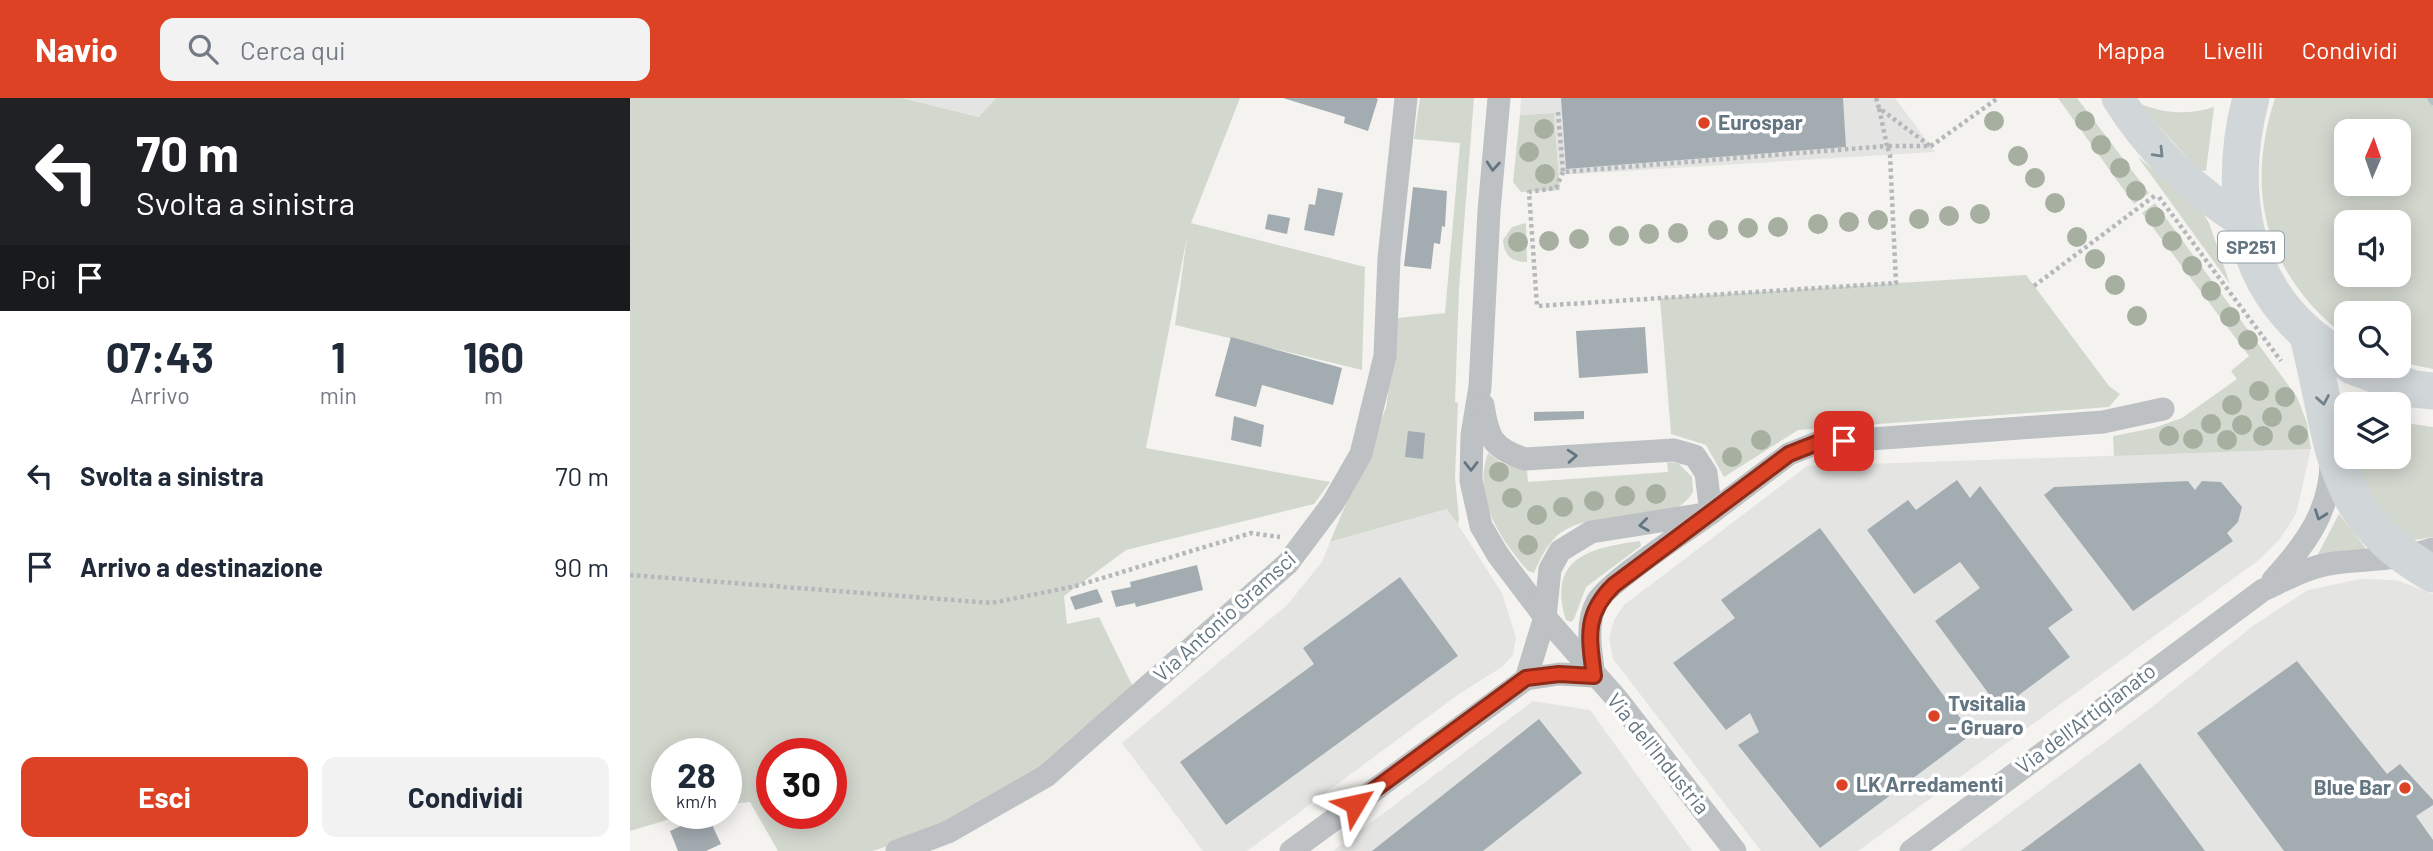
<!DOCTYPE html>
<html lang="it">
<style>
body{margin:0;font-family:Barlow,sans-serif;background:#f2f2f3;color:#1f2937;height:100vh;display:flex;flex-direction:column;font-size:26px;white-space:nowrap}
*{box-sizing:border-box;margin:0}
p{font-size:23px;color:#747a83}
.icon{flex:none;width:38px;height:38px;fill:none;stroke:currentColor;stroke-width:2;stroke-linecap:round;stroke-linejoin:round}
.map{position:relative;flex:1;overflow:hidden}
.panel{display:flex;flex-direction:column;background:#fff;width:630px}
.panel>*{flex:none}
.top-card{background:#202124;color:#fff;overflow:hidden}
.needle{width:46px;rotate:2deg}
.fabs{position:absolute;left:1704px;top:21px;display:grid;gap:14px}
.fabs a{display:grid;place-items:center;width:77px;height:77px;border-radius:14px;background:#fff;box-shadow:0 4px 18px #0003;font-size:35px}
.speed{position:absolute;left:21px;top:640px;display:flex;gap:14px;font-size:35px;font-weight:700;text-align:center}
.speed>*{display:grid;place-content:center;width:91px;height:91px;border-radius:50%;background:#fff;box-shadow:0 4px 18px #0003;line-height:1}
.speed small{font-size:18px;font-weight:400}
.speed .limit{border:10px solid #d22;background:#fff;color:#111}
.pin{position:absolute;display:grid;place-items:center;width:60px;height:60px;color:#fff;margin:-30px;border-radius:14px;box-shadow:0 4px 10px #0006}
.me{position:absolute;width:77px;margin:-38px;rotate:54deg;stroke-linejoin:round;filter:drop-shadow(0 0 5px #0008)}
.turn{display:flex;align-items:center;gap:24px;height:147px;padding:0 21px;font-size:32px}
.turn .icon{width:91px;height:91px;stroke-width:2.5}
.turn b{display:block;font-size:49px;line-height:60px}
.then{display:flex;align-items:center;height:66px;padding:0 21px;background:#0003;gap:14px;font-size:26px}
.eta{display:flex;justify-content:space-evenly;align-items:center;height:119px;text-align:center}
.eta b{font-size:42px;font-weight:700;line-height:49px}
.button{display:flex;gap:14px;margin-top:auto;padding:14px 21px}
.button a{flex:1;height:80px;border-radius:14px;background:#de4225;color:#fff;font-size:28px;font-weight:700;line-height:80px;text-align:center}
.button a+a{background:#f2f2f3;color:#1f2937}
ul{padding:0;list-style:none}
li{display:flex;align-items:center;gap:21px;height:91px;padding:0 21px}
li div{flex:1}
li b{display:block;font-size:26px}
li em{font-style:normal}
header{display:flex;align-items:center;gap:42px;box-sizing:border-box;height:98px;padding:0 35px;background:#de4225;color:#fff}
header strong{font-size:33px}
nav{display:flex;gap:38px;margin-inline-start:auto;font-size:24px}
.search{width:490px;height:63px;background:#f2f2f3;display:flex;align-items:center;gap:18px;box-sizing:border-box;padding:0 24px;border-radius:14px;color:#747a83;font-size:26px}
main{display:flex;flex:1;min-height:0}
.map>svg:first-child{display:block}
</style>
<header>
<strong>Navio</strong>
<div class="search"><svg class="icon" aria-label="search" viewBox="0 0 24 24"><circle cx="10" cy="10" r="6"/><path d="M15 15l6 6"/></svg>Cerca qui</div>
<nav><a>Mappa</a><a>Livelli</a><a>Condividi</a></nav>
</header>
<main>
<section class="panel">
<div class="top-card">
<div class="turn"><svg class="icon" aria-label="left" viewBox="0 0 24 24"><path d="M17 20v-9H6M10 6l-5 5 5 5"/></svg><div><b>70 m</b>Svolta a sinistra</div></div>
<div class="then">Poi<svg class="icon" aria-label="arrive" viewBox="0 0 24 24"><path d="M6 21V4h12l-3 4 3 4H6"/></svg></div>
</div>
<div class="eta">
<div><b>07:43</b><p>Arrivo</p></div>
<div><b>1</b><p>min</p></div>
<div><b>160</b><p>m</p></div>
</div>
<ul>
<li><svg class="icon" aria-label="left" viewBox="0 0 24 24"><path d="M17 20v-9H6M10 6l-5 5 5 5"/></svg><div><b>Svolta a sinistra</b></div><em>70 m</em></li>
<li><svg class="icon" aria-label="arrive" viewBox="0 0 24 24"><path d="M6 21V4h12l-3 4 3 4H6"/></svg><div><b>Arrivo a destinazione</b></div><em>90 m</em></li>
</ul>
<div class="button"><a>Esci</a><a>Condividi</a></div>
</section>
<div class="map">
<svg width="1803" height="753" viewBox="0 0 1803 753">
<rect width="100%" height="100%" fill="#f4f3ef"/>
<g fill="#e4e5e3">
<path d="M272,0h94l-16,19z"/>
<path d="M891,0h374l40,54 -376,23 -5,-62 -34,2z"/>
<path d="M1681,351l-15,65 -16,25 -21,21 -401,291h-97l-148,-192 -4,-21 5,-18 10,-15 183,-139z"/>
<path d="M818,411l54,84 14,45 -3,17 -11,12 -43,27 -212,157h-44l-81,-108 165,-138 35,-43 8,-20z"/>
<path d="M1730,481l36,1 37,14v257h-474l189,-141 106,-85 54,-35z"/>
<path d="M903,603l57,9 102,141h-359z"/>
</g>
<g fill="#d3d8cf" fill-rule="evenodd">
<path d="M0,0h272l77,19 17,-19h244l-49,125 174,44 -3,103 -187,-45 12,-88 -41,211 184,34 -16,22 -188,46 -62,46 3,28 32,-7 34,70 -97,84 -109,63 -55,17h-94l-28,-49 -24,2v-50h-59v60h20l-57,17zM142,656h59v60h-59z"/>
<path d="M790,0h54l-15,191 -4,113 3,1 -3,75 4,41 -1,5 -11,-15 -117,33 56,-134 12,-90 47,-5 15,-170 -46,-4z"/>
<path d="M1428,0h19l72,95 -15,11z"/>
<path d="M1645,0h158v271l-34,-7v-49h-52v25c-81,-63 -103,-144 -72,-240zM1717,33h52v53h-52zM1717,124h52v53h-52z"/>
<path d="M1507,5c27,10 49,13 77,4l-8,64 -7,-1z"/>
<path d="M924,15l6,77 -39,2 -8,-10 7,-67z"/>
<path d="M1508,59l63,53 8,13 21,61z"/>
<path d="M1525,105l142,194 10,26 4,26 -197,7 -1,-20 41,-8 28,-10 55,-39 -6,-8 18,-15 -107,-143z"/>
<path d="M896,125l1,39c-15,0 -23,-6 -24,-22l9,-13z"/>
<path d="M1396,177l83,111 11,8 -11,13 -311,23 -74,47 -18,-32 -35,-11 -11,-136z"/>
<path d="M1769,324l34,5v110l-24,4 -24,-17 -35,-67h49z"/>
<path d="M858,355l14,10 25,7 1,12 140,-10 -1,-10 11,1 14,14 1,15c-27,45 -104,8 -140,48 -8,9 -14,21 -19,33l-6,-2c-28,-32 -56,-73 -40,-118z"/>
<path d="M1709,416l28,36 -50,6z"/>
<path d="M1010,443l1,5 -55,41 -12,32 -3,3 -5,-2c-19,-63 24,-72 74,-79z"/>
</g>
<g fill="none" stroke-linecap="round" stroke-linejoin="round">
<path stroke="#b3c1c4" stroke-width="8" d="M1801,0l2,3"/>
</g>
<g fill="#a3acb1">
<path d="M653,0h93l2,1 -10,32 -24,-8 1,-6z"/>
<path d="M931,0h282l3,49 -280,22z"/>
<path d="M783,89l34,4 -2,36 -3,-1 -2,18 -6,-1 -3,26 -27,-3z"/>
<path d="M688,90l25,5 -9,43 -30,-6 5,-26 6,1z"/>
<path d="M638,116l22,4 -3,16 -22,-5z"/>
<path d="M1015,229l3,46 -69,5 -3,-47z"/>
<path d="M601,239l111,31 -9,37 -71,-20 -6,22 -41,-11z"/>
<path d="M954,313v8l-50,2v-9z"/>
<path d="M604,318l30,9 -3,22 -30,-7z"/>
<path d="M778,333l17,2 -2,26 -18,-2z"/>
<path d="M1327,382l13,18 10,-12 93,124 -25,18 22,29 -70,52 -65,-88 45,-33 -20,-26 -46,32 -47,-64 41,-30 8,10z"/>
<path d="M1558,383l7,9 7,-9 19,1 21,25 -4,15 -11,11 6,8 -100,70 -89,-116 10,-8z"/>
<path d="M1190,430l152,206 -152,114 -82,-103 21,-13 -9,-19 -24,17 -53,-67 62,-45 -14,-18z"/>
<path d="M567,467l6,25 -67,17 -1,-4 -19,4 -5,-16 20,-4 -1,-5z"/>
<path d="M770,479l58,79 -232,169 -46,-63 134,-98 -11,-16z"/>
<path d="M467,491l6,13 -28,8 -5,-13z"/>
<path d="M1667,563l90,113 13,-10 33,36v5l-17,11 17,24v11h-149l-87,-118z"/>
<path d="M909,621l43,54 -99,78h-111z"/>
<path d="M1510,665l65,88h-184z"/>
<path d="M77,716l14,30 -15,7h-28l-8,-20z"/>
</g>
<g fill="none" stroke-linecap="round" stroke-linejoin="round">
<g stroke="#b5b8ba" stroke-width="4.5" stroke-dasharray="3.5 3.5" stroke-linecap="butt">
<path d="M1246,0l3,10 51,38"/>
<path d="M928,14l5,60 324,-26 -8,-38"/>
<path d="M933,74l-7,16 -27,4 8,114 359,-23 -6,-128 -3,-9h44l67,-48"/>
<path d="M1529,99l122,164"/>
<path d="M1404,188l123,-92"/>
<path d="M0,477l362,28 84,-17 175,-53 29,4"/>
</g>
<g stroke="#bdc1c4" stroke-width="23">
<path d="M869,0l-10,113 -9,176 -8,48 -1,46 10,45 17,29 47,62 72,82 118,152"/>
<path d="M853,307c5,33 9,43 42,54l149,-9 21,6 11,17 5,40"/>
<path d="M1081,415l78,-59 28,-11 286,-21 60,-13"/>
<path d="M1643,482c32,-35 58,-69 58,-119"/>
<path d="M896,581l19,-62 5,-48 10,-18 31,-19 120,-19c-23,17 -103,69 -114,89 -12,22 -6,51 -3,74"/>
<path d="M267,753l51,-19 98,-56 242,-213 45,-60 28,-49 24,-98 4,-98 17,-160"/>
<path d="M661,753l235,-172 33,-5 35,2"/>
<path d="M1281,753l352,-261c24,-11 46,-24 72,-27 34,-4 65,-3 98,-14"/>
</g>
<path stroke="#d1d6d9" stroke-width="33" d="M1488,0c32,52 74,91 125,124"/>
<g stroke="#d1d6d9" stroke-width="37">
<path d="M1621,0c-22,83 -13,176 57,236 12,10 26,19 39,28"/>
<path d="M1677,235c29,106 17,180 126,241"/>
<path d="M1722,268l62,23 19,2"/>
</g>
</g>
<g fill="#a7afa1">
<circle cx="1364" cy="23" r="10"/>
<circle cx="1455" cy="23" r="10"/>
<circle cx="914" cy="31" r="10"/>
<circle cx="1471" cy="47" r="10"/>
<circle cx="899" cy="54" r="10"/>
<circle cx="1388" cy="58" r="10"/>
<circle cx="1490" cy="70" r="10"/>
<circle cx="915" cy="76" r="10"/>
<circle cx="1405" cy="80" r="10"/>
<circle cx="1506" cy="93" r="10"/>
<circle cx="1425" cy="105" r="10"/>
<circle cx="1350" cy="116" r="10"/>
<circle cx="1319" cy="118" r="10"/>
<circle cx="1525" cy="119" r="10"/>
<circle cx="1289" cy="121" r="10"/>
<circle cx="1248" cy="122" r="10"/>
<circle cx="1219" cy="124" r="10"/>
<circle cx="1188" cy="126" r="10"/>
<circle cx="1148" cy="129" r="10"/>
<circle cx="1118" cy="130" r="10"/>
<circle cx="1088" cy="132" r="10"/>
<circle cx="1048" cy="135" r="10"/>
<circle cx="1019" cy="136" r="10"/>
<circle cx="989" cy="138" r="10"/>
<circle cx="1447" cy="139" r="10"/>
<circle cx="949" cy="141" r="10"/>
<circle cx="919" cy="143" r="10"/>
<circle cx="1542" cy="143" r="10"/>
<circle cx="888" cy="144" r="10"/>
<circle cx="1465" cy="161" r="10"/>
<circle cx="1562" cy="168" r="10"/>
<circle cx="1485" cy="187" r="10"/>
<circle cx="1581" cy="193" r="10"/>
<circle cx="1507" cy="218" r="10"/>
<circle cx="1600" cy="219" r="10"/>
<circle cx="1618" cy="242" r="10"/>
<circle cx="1629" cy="293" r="10"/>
<circle cx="1655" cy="299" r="10"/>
<circle cx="1602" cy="307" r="10"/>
<circle cx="1642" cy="319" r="10"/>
<circle cx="1581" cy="326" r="10"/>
<circle cx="1612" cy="327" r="10"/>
<circle cx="1668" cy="337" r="10"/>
<circle cx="1539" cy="338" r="10"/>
<circle cx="1633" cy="338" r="10"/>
<circle cx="1563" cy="341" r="10"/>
<circle cx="1131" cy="342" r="10"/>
<circle cx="1597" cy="342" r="10"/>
<circle cx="1102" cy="359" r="10"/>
<circle cx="869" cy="374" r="10"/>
<circle cx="1026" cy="396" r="10"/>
<circle cx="995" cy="398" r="10"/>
<circle cx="882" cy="400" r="10"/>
<circle cx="964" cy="403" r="10"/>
<circle cx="933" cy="409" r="10"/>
<circle cx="907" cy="417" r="10"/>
<circle cx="898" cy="447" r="10"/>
</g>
<defs><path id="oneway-chevron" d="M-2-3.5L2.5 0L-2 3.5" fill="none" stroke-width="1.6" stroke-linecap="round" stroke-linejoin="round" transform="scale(1.75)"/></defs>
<g stroke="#74848d">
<use href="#oneway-chevron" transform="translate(1529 55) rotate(46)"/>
<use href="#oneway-chevron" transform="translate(1693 302) rotate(80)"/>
</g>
<g stroke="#637580">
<use href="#oneway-chevron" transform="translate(863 68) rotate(95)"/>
<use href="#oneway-chevron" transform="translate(942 358) rotate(-4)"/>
<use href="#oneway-chevron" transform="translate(841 368) rotate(90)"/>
<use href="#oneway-chevron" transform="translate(1690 417) rotate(110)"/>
<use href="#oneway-chevron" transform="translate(1014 427) rotate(172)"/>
</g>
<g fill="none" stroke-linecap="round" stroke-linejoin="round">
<defs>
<path id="route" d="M725,706l171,-126 33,-4 35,2c-5,-39 -10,-62 20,-91l175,-131 28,-11 27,-2"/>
</defs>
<use href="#route" stroke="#902b18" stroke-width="18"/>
<use href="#route" stroke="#de4225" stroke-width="12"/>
</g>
<g fill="#de4225" stroke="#fff" stroke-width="2.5">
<circle cx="1074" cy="25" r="7"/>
<circle cx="1304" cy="618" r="7"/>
<circle cx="1212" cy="687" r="7"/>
<circle cx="1775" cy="690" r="7"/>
</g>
<g text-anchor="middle" stroke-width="7" stroke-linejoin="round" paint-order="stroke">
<rect fill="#fff" stroke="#929ea6" stroke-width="2" x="1588" y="133.5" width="66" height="31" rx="5"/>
<g font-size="19" font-weight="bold" fill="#637580">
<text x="1621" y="156">SP251</text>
</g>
<g font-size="21" font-weight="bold" fill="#637580" stroke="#fff" text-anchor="start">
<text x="1088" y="32">Eurospar</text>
<text x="1318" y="613">Tvsitalia<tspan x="1318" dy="24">- Gruaro</tspan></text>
<text x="1226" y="694">LK Arredamenti</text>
<text x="1761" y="697" text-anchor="end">Blue Bar</text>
</g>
<g font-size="21" fill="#637580" stroke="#fff">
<text transform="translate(595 519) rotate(-42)" y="7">Via Antonio Gramsci</text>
<text transform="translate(1456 621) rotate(-37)" y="7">Via dell'Artigianato</text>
<text transform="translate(1028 656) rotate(51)" y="7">Via dell'Industria</text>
</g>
</g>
</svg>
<div class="fabs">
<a><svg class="needle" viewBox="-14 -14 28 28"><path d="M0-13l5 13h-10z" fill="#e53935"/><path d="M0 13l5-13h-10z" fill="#747a83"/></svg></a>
<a><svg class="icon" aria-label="sound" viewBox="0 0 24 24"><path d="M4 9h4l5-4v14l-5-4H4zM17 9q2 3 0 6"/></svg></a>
<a><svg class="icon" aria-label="search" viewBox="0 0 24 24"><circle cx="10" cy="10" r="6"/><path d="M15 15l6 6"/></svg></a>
<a><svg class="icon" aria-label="layers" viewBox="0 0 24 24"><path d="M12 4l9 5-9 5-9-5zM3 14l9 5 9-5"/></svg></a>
</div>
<div class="speed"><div>28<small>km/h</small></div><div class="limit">30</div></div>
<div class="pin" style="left:1214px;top:343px;background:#d93025"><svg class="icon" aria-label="arrive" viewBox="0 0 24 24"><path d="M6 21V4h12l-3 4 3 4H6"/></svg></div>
<svg class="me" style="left:725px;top:706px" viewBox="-20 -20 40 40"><path d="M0-17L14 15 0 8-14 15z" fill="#de4225" stroke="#fff" stroke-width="4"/></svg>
</div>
</main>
